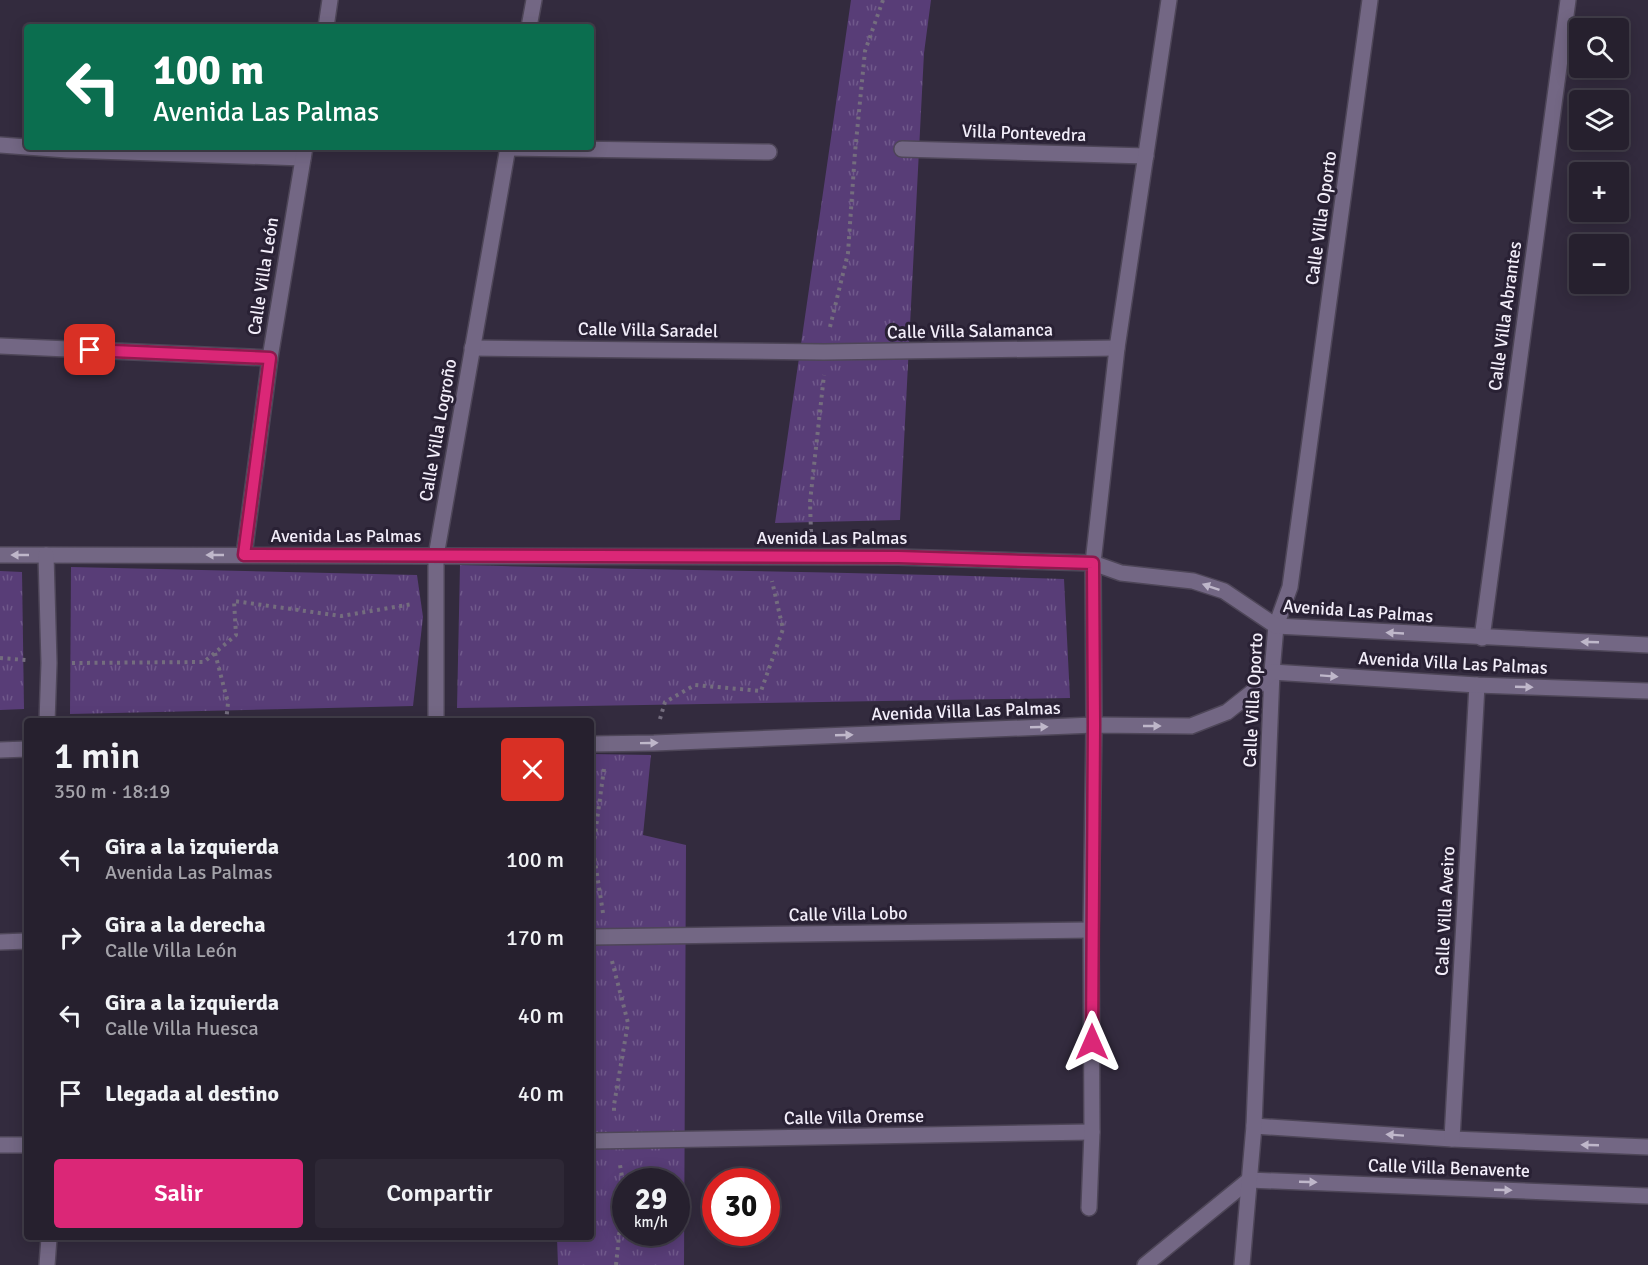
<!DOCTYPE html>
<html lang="es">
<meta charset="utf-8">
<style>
body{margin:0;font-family:Signika,sans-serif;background:#2e2836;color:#f1f3f6;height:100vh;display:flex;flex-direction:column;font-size:22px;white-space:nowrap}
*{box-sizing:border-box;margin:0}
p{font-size:20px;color:#a4a3aa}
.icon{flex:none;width:33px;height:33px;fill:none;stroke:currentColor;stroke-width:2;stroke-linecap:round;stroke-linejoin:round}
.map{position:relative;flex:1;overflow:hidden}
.drawer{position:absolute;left:24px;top:718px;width:570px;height:522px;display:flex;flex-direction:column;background:#26202e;border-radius:6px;box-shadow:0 3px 15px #0003,0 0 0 2px #423e4a}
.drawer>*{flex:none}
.guide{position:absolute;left:24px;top:24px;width:570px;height:126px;border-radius:6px;box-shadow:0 3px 15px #0003,0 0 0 2px #423e4a;background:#0b6e4f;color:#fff;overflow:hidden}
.controls{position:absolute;left:1569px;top:18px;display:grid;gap:12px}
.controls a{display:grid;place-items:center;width:60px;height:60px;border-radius:6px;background:#26202e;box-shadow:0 3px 15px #0003,0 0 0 2px #423e4a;font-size:30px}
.speed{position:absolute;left:612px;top:1168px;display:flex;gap:12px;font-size:30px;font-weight:700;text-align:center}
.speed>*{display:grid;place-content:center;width:78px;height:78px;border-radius:50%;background:#26202e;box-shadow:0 3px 15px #0003,0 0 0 2px #423e4a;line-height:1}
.speed small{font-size:15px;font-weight:400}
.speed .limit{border:9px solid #d22;background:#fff;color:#111}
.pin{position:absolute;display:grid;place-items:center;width:51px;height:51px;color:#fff;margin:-26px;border-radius:12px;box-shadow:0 3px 9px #0006}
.me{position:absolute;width:66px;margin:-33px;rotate:0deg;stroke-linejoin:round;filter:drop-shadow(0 0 4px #0008)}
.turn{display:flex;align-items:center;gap:21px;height:126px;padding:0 30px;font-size:27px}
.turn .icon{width:78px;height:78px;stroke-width:2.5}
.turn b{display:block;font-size:42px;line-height:51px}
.round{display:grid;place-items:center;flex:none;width:63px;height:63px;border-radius:6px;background:#2e2836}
.summary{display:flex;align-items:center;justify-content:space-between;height:102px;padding:0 30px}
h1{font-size:36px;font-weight:600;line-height:45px}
.primary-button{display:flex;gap:12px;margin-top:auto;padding:12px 30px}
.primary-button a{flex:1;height:69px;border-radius:6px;background:#db2777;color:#fff;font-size:24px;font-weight:600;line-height:69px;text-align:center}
.primary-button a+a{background:#2e2836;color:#f1f3f6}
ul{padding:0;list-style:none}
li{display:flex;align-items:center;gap:18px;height:78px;padding:0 30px}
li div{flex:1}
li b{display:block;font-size:22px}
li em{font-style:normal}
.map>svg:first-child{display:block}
</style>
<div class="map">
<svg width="1648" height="1265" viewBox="0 0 1648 1265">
<defs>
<pattern id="grass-tufts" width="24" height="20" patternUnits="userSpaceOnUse" patternTransform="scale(1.5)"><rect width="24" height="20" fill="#583d77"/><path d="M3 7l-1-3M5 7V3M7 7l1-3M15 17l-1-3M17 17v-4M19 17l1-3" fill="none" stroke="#70598b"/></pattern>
</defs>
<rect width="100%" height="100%" fill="#332b3e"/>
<g fill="url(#grass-tufts)" fill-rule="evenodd">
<path d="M851,0h80l-7,53 -24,467 -125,3z"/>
<path d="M460,565c201,5 403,7 604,14l6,119 -613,10z"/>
<path d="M71,567l346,8 6,42 -10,89 -343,8z"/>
<path d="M0,571l22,1 2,137 -24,1z"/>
<path d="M591,754l60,1 -8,80 43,10 -2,420h-126l-1,-27h34zM626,1182h50v51h-50z"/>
</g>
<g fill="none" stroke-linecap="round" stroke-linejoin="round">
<defs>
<g id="minor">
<path d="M326,27l4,-27"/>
<path d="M529,27l5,-27"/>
<path d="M0,145l67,5 236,8"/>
<path d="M507,148l262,4"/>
<path d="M902,149l244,7"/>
<path d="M0,346l270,12"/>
<path d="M472,348l352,4 293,-4"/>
<path d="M244,555l26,-197 35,-211"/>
<path d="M1482,638l86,-638"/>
<path d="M436,722v-166l72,-409"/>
<path d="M591,937l500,-7"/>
<path d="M0,942l27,-1"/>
<path d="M1254,1126l198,13 196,8"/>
<path d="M1452,1139l25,-454"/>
<path d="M591,1141l501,-9"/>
<path d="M0,1145h27"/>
<path d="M1089,1208l3,-76 -1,-202 3,-205 -1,-162 24,-215 52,-348"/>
<path d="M1145,1265l104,-85 399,16"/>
<path d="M1242,1265l12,-139 18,-454 4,-46 14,-39 80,-587"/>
</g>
<g id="tertiary">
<path d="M0,555l898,2 195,6 28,10 72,8 31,10 52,35 372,19"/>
<path d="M46,555l3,108 -2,59"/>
<path d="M591,744l63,-1 440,-18 97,1 36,-14 24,-19 21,-21 205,13 171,6"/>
<path d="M0,750l27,-1"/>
<path d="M47,1265l2,-27"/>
</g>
</defs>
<use href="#minor" stroke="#4e4658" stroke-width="18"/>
<use href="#tertiary" stroke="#4e4658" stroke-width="18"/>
<g stroke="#746d7e" stroke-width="4" stroke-dasharray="3 4.5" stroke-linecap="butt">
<path d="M830,327l18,-74 7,-101 10,-101 18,-51"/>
<path d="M811,532l-1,-30 14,-127"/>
<path d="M215,653l13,50 -2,19"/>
<path d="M0,658l26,2"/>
<path d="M72,663l132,-1 32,-27 -2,-34 107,15 72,-12"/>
<path d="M660,719l5,-17 30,-17 66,6 22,-62 -11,-48"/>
<path d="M603,913l-10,-64 11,-80"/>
<path d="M612,961l16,62 -14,82v10"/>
<path d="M616,1265l8,-77 -4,-23"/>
</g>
<use href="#minor" stroke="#736784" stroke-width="15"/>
<use href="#tertiary" stroke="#736784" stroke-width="15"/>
</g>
<defs><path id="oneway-solid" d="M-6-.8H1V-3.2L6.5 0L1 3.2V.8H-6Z" transform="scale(1.5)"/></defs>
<g fill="#bfb7ca">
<use href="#oneway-solid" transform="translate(20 555) rotate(-180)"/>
<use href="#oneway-solid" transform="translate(215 555) rotate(-180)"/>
<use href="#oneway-solid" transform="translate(1211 587) rotate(-161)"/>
<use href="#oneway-solid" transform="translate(1395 633) rotate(-177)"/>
<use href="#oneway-solid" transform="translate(1590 642) rotate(-178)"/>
<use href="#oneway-solid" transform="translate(1329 676) rotate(4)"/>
<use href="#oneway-solid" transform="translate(1524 687) rotate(2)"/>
<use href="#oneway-solid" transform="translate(1152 726)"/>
<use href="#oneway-solid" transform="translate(1039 727) rotate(-2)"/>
<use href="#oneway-solid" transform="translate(844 735) rotate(-2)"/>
<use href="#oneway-solid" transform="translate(649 743) rotate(-1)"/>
<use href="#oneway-solid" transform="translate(1395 1135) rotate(-176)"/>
<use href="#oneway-solid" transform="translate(1590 1145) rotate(-178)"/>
<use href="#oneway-solid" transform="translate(1308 1182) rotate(2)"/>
<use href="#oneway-solid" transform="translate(1503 1190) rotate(2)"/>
</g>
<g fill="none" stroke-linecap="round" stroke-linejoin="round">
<defs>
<path id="route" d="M90,350l180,8 -26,197 654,2 195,6 1,162 -2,317"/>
</defs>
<use href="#route" stroke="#8e194d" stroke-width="15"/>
<use href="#route" stroke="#db2777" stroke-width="10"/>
</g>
<g text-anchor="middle" stroke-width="6" stroke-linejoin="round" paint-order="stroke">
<g font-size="18" fill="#f2edf9" stroke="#292134">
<text transform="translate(1024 133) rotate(2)" y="6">Villa Pontevedra</text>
<text transform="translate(1321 218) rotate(-82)" y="6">Calle Villa Oporto</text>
<text transform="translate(263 276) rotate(-81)" y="6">Calle Villa León</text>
<text transform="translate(1505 316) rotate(-82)" y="6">Calle Villa Abrantes</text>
<text transform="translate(648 330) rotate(1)" y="6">Calle Villa Saradel</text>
<text transform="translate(970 331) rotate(-1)" y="6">Calle Villa Salamanca</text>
<text transform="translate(438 430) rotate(-80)" y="6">Calle Villa Logroño</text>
<text x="346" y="542">Avenida Las Palmas</text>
<text x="832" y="544">Avenida Las Palmas</text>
<text transform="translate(1358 611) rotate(4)" y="6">Avenida Las Palmas</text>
<text transform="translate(1453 663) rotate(3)" y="6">Avenida Villa Las Palmas</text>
<text transform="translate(1253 700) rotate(-87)" y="6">Calle Villa Oporto</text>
<text transform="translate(966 711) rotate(-2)" y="6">Avenida Villa Las Palmas</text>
<text transform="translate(1445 911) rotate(-87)" y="6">Calle Villa Aveiro</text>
<text transform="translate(848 914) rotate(-1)" y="6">Calle Villa Lobo</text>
<text transform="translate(854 1117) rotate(-1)" y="6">Calle Villa Oremse</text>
<text transform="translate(1449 1168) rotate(2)" y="6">Calle Villa Benavente</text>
</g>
</g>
</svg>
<div class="controls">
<a><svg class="icon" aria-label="search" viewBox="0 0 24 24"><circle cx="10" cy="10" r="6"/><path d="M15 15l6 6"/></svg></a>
<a><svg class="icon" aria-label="layers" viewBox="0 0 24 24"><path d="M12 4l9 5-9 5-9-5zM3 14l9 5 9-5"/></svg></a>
<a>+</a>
<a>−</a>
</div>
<div class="speed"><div>29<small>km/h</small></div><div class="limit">30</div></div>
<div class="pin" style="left:90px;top:350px;background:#d93025"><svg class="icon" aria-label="arrive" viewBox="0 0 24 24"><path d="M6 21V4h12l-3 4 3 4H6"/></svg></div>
<svg class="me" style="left:1092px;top:1042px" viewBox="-20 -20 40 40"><path d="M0-17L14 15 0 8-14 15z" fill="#db2777" stroke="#fff" stroke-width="4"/></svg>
<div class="guide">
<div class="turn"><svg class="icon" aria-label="left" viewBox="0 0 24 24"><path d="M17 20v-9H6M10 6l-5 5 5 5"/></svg><div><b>100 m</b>Avenida Las Palmas</div></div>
</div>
<section class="drawer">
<div class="summary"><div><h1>1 min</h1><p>350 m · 18:19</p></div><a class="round" style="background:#d93025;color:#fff"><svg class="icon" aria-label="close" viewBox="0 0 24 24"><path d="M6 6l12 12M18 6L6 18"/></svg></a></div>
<ul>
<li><svg class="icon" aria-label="left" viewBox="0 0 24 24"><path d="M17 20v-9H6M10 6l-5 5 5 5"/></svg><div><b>Gira a la izquierda</b><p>Avenida Las Palmas</p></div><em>100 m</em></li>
<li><svg class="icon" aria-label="right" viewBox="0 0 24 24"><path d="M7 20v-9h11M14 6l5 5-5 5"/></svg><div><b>Gira a la derecha</b><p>Calle Villa León</p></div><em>170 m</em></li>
<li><svg class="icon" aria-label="left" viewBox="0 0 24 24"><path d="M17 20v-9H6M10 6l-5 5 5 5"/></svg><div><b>Gira a la izquierda</b><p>Calle Villa Huesca</p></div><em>40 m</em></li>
<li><svg class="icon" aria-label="arrive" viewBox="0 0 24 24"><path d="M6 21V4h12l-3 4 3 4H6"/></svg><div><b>Llegada al destino</b></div><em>40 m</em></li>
</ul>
<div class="primary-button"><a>Salir</a><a>Compartir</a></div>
</section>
</div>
